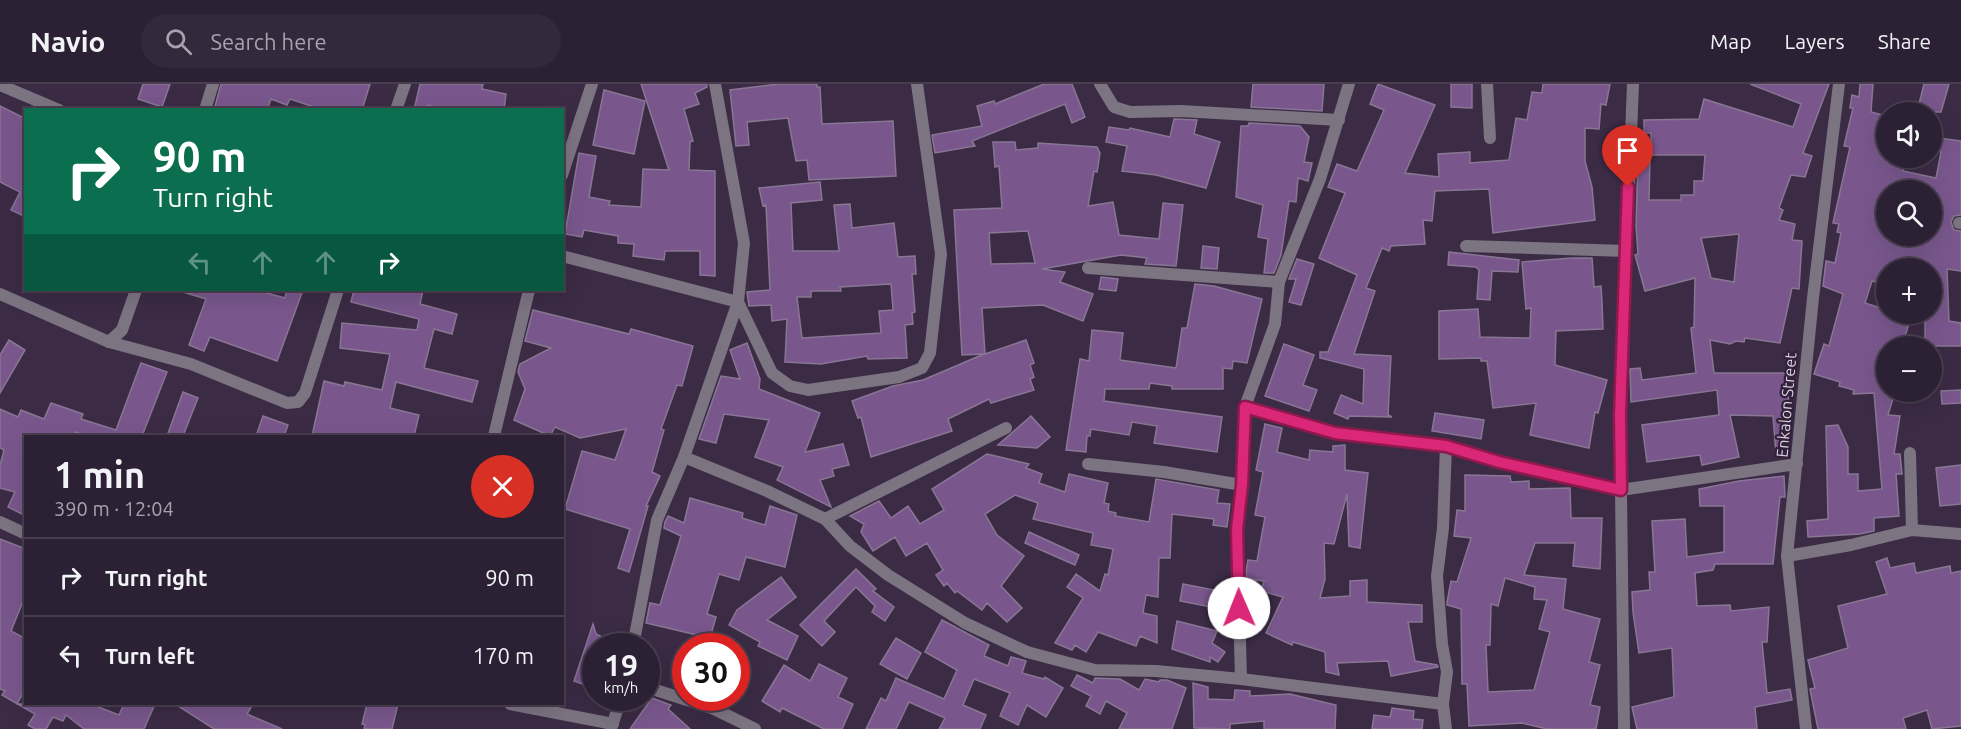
<!DOCTYPE html>
<meta charset="utf-8">
<style>
body{margin:0;font-family:Ubuntu,sans-serif;background:#34283c;color:#f1f3f6;height:100vh;display:flex;flex-direction:column;font-size:22px;white-space:nowrap}
*{box-sizing:border-box;margin:0}
p{font-size:20px;color:#a6a3ac}
.icon{flex:none;width:33px;height:33px;fill:none;stroke:currentColor;stroke-width:2;stroke-linecap:round;stroke-linejoin:round}
.map{position:relative;flex:1;overflow:hidden}
.panel{position:absolute;left:24px;top:351px;width:540px;height:270px;display:flex;flex-direction:column;background:#2c2034;border-radius:0px;box-shadow:0 6px 24px #0002,0 0 0 2px #483e4f}
.panel>*{flex:none}
.top-card{position:absolute;left:24px;top:24px;width:540px;height:183px;border-radius:0px;box-shadow:0 6px 24px #0002,0 0 0 2px #483e4f;background:#0b6e4f;color:#fff;overflow:hidden}
.controls{position:absolute;left:1876px;top:18px;display:grid;gap:12px}
.controls a{display:grid;place-items:center;width:66px;height:66px;border-radius:50%;background:#2c2034;box-shadow:0 6px 24px #0002,0 0 0 2px #483e4f;font-size:30px}
.speed{position:absolute;left:582px;top:549px;display:flex;gap:12px;font-size:30px;font-weight:700;text-align:center}
.speed>*{display:grid;place-content:center;width:78px;height:78px;border-radius:50%;background:#2c2034;box-shadow:0 6px 24px #0002,0 0 0 2px #483e4f;line-height:1}
.speed small{font-size:15px;font-weight:400}
.speed .limit{border:9px solid #d22;background:#fff;color:#111}
.pin{position:absolute;display:grid;place-items:center;width:51px;height:51px;color:#fff;margin:-62px -26px;border-radius:50% 50% 50% 0;rotate:-45deg;box-shadow:0 0 6px #0007}
.pin .icon{rotate:45deg}
.me{position:absolute;width:66px;margin:-33px;rotate:359deg;stroke-linejoin:round;filter:drop-shadow(0 0 4px #0008)}
.turn{display:flex;align-items:center;gap:21px;height:126px;padding:0 30px;font-size:27px}
.turn .icon{width:78px;height:78px;stroke-width:2.5}
.turn b{display:block;font-size:42px;line-height:51px}
.lanes{display:flex;align-items:center;height:57px;padding:0 30px;background:#0003;justify-content:center;gap:30px;direction:ltr}
.lanes .off{opacity:.35}
.round{display:grid;place-items:center;flex:none;width:63px;height:63px;border-radius:32px;background:#34283c}
.summary{display:flex;align-items:center;justify-content:space-between;height:102px;padding:0 30px}
h1{font-size:36px;font-weight:700;line-height:45px}
ul{padding:0;list-style:none}
li{display:flex;align-items:center;gap:18px;height:78px;padding:0 30px;border-top:2px solid #483e4f}
li div{flex:1}
li b{display:block;font-size:22px}
li em{font-style:normal}
header{display:flex;align-items:center;gap:36px;box-sizing:border-box;height:84px;padding:0 30px;background:#2c2034;border-bottom:2px solid #483e4f}
header strong{font-size:28px}
nav{display:flex;gap:33px;margin-inline-start:auto;font-size:21px}
.search{width:420px;height:54px;background:#34283c;display:flex;align-items:center;gap:15px;box-sizing:border-box;padding:0 21px;border-radius:33px;color:#a6a3ac;font-size:22px}
.map>svg:first-child{display:block}
</style>
<header>
<strong>Navio</strong>
<div class="search"><svg class="icon" aria-label="search" viewBox="0 0 24 24"><circle cx="10" cy="10" r="6"/><path d="M15 15l6 6"/></svg>Search here</div>
<nav><a>Map</a><a>Layers</a><a>Share</a></nav>
</header>
<div class="map">
<svg width="1961" height="645" viewBox="0 0 1961 645">
<rect width="100%" height="100%" fill="#3b2b45"/>
<g fill="#79578d" stroke="#897694" stroke-width="1.5" fill-rule="evenodd">
<path d="M143,0h27l-8,23 -24,-8z"/>
<path d="M221,0h149l-8,26h-39l-33,-11 -3,6 -16,-6 -4,11h-53z"/>
<path d="M420,0h63l-1,5 24,5 -2,16h-58l-18,-5 -1,5h-13z"/>
<path d="M641,0h66v3l-12,6 4,11 -15,5 9,32 -3,1 -1,28 26,1v105l-15,-1v-24h-35l-1,9 -31,-4 1,-12 -16,-1v-7l-34,-6 -2,7 -17,-3 14,-81 17,3 -7,41 21,4 -1,4 32,2 2,-38 26,1z"/>
<path d="M779,0h38v3h3l2,37 71,-3 3,55 -87,4 -2,-20 -11,1 -8,-43 -41,4 2,23 -13,1 -6,-56z"/>
<path d="M1044,0h28l13,33 -13,6 -7,-19 -93,37 3,5 -40,7 -3,-18 50,-9 -5,-20 17,-5 1,3z"/>
<path d="M1253,0h71l-2,27 -71,-4z"/>
<path d="M1378,0l57,21 -30,68 34,4 -1,-23 32,-2v11l39,-3 7,-42 11,2 5,-28 10,1 1,-9h67l-4,21 -5,-1 -2,25 -14,-1v33l7,26 3,33 -102,13 -4,-44 -54,2 -3,30 -9,-1 2,24 -34,2 -2,5 -7,-3 -16,40 9,3 -21,63 37,2 -3,59 4,2 -43,-1 -1,3 -14,-6 7,-18 22,9 1,-35 -44,-11v-6h8l29,-77 -38,-17 26,-65 -17,-6 9,-23 20,7 27,-61 -14,-6z"/>
<path d="M1451,0h21v24l-21,-1z"/>
<path d="M1750,0h79l-26,69 9,3 -7,21 -14,-2 -12,33 4,2 -4,10 16,4 -3,16 10,1 -3,48 -7,-1 -12,55 -35,-5 -1,4 -8,-1 -6,3 -20,-4 4,33h74l1,81h-13l-3,-38 -43,-1 9,42 -37,8 -2,-10 -53,7 -5,-37 77,-10 -2,-25 -86,12 -1,-33 10,-1 2,12 54,-7 -5,-45 3,-1 1,-49 -50,13 -10,-36 3,-1 -2,-28 2,-67h12l-1,41h32v-5h13v-14h9l2,-26h-54v-22h-7v-13l55,-1 5,-20 89,28 8,-23zM1739,150l-5,48 -23,-4 -10,-40z"/>
<path d="M1860,0h13l-2,28 16,4v46l17,5 -1,4 33,7 5,-26 -9,-2v-13l29,4v74l-7,1 -3,6 3,8 7,1v40l-14,-2 2,52 12,2v23h-36v-32h7v-46h-45v17l-15,-4 -7,22 22,7v4h25l-10,32h-15v46h8l-7,23 12,1 -6,38h6l2,20h-6l3,42 -25,2v13l-14,3 -52,3 -1,-16 21,-2 -2,-93 12,-1 10,22v27h10v17l24,-2 -8,-96 -21,1 1,-4 -15,-4 1,-4 -26,-8 10,-30 5,2 14,-52 -20,-8 3,-25 9,2 6,-30 -4,-1 2,-8 -6,-1 17,-76 -6,-1 9,-38h-3l2,-13 7,2zM1887,106h45v46h-45z"/>
<path d="M1924,0h25l-8,28h-24z"/>
<path d="M604,6l41,11 -11,53 -41,-9z"/>
<path d="M0,22l26,13v98l-15,-7 9,-18 -20,-10z"/>
<path d="M1174,35l23,1 -3,14 26,8 -14,46 -50,-13 -34,-4 5,-25 -21,-4 3,-15 20,3 1,-2 40,9z"/>
<path d="M1249,39l51,3 9,11 -5,25 8,1 -4,18 -10,-3 -2,24 -7,-1 -8,54 -7,18h-10l4,-34 -10,-2 5,-32 -27,-8 5,-71h7z"/>
<path d="M993,58h22l1,8 22,-2v-5l59,4 3,6 -3,19 -3,-1 -6,35 25,-4 6,33 40,4 4,-36 20,2 -7,61 -31,-2 2,-6 -26,-3 -79,14 23,3 -5,10 33,12 -10,27 -40,-16 -61,3 3,46 41,-14 8,23 -4,2 4,12 -4,2 4,11 -43,13 -2,-4 -41,20 4,12 -81,26 -10,-40 -3,1 -6,-17 41,-15 30,-6 61,-26 -22,1 -8,-145 48,-2 -3,-42 -4,1zM1028,147l7,32 -44,1 -2,-31z"/>
<path d="M820,98l2,18 -31,3 2,48h46l-5,-46 16,-1 2,24 42,-5 4,34 17,-1 1,18h-4l3,38 -3,1 1,11 -8,1 2,33 -39,1 -1,-3 -46,8 -36,-2 2,-43 -15,2 -1,-16 -22,1 -2,-14 23,-2 -4,-85 -3,1 -4,-18zM891,200l2,26 -14,1 2,22 -79,5 -5,-41h14v-6h30l-1,-4z"/>
<path d="M1203,162l16,2 -2,21 -16,-1z"/>
<path d="M1449,168l70,8 -1,12 -26,-1 -2,29 -13,-1 2,-29 -3,-3 -28,-2z"/>
<path d="M1572,174h20l2,29 7,-1 1,16 1,27 -47,2 -1,34 52,15 -9,33 -3,-1 -6,36 -59,-13 6,-32 -43,5 -6,-47h-6v-3l-42,1v-48l39,-2 2,28 50,1 1,-30 -5,1 -4,-47z"/>
<path d="M1297,175l17,5 -13,41 -12,-3 7,-23h-7z"/>
<path d="M1101,193l17,2 -2,12 -17,-2z"/>
<path d="M1195,200l19,2 48,13 -15,64 -14,-2 -1,8 -9,-1v21h-51v-3l-22,-3 -1,6h-44l-1,12 118,16 -5,35 -63,-9 3,-17 -25,-4 -3,13 -38,-6 -1,7h-3l-1,16 -20,-2 14,-91 9,2 3,-31 31,3 -3,27 56,8 6,-40h5z"/>
<path d="M184,206h72l29,8 2,-8h16l-26,71 -67,-24 -6,14 -15,-6 17,-46 -23,-7z"/>
<path d="M354,206h69l-3,14 37,10 -5,20 -18,-5 -10,39 54,13 -6,21 -76,-20 -6,26 29,7 -5,21h-102l12,-55 20,5 1,-4 37,8 8,-36 -50,-6 2,-25 75,7 2,-11 -68,-17z"/>
<path d="M533,226l96,24 2,-5 62,17 -11,40 -5,-1 -16,44 3,1 -12,42 8,4 -14,30h2l-19,66 -11,-4 12,-39 -65,-20 17,-58 33,9 11,-31 -46,9 -25,-11 -5,9 -36,-16 11,-31 -7,-17 2,-8 31,-16 -26,-7z"/>
<path d="M9,256l16,10 -25,43v-38z"/>
<path d="M747,259l13,36 -1,10 61,24 -15,39 38,-8 6,21 -17,4 2,7 -14,4 11,27 -54,-27 6,-13 -28,-10 14,-37 -45,-6 -8,29 -17,-4 22,-63 19,3 -10,-29z"/>
<path d="M1284,260l30,11 -11,30 14,5 -8,21 -44,-15z"/>
<path d="M141,279l26,9 -25,64h-54l-13,-4 -1,4h-48v80l-18,-9 7,-15 -15,-4v-23l4,-15 -4,-2v-39l18,8 3,-7 23,9 7,-16 32,11 -2,5 35,11z"/>
<path d="M1961,306v13l-19,1 -1,-13z"/>
<path d="M183,308l15,6 -15,38h-16z"/>
<path d="M1435,329l49,7 -3,19 -49,-8z"/>
<path d="M263,332l25,9 -4,11h-28z"/>
<path d="M1031,332l19,21 -13,11 -39,-3z"/>
<path d="M1265,340l17,4 -5,24 32,8 1,-10 23,2v-6l12,-1v25l23,3 -8,75 -11,-2 -2,-52 -13,50 -10,-1 1,36 -5,19 30,-2v-15l17,-1v22l55,3v17h-14l7,39 22,4 1,2 -47,9 -3,-15 -51,2 2,12 -13,-3 -1,-20 -32,-10 -1,3 -26,-12 17,-36 -22,-6 3,-10 -17,-2 -1,-8 2,-11 9,1 8,-44 -10,-2 8,-43 -7,-2z"/>
<path d="M987,370l42,10 -3,4 16,6 -3,9 26,9 4,-18 39,9 -4,20 5,1 -1,7 8,2 -1,3 34,6 7,-43 63,11 -2,13 13,1 -3,23 -14,-2 1,-6 -42,-5 -2,44h-11l-1,39 -12,-2 -3,18 14,3v27l-17,-7 -4,10 -38,-14 -12,20 -11,-7 -3,5 -17,-7 28,-45 -16,-11 9,-13 24,17 5,-17 3,1 5,-26 -22,-4 2,-12 -60,-14 5,-16 -23,-8 -30,19 12,21 27,21 -23,30 21,22 -15,14 -20,-19 -5,7 -25,-19 -2,2 -8,-10 -3,3 -8,-11 7,-5 -16,-27 -21,13 -11,-19 -22,14 -12,-19 3,-8 -14,-8 29,-15 12,17 17,-12 12,18 24,-14 -12,-21z"/>
<path d="M1961,381v39l-21,2 -4,-38z"/>
<path d="M1465,391l45,1 1,6 18,-1v8l41,-1 1,30h31l-2,51 -27,-3 2,-23h-40l-11,32 42,4 -3,30 37,10 -11,43 11,3 -10,40 10,2 -4,22h-49l-25,-6 -53,3 -2,-42h-5l-1,-75 -14,-4v-3l4,-21 6,1 14,-44 -17,-2 3,-26 8,1zM1505,494l30,9 -1,12 13,1 -8,29 11,3 -16,58 -46,2 -2,-47h4l1,-41 7,2z"/>
<path d="M1784,392l1,21h-5l-7,67h-58l-2,6 -18,3 2,33 33,-1 1,6 38,-4 -2,35h-5l5,51 23,-4 2,11 -37,7 2,22h-120l-5,-22 42,-10 -2,-49 -33,5 -6,-41 -1,-20 18,-2 -1,-18h6l-3,-51 33,-2 2,38 37,-5v-46h-24l-1,-17 40,-8z"/>
<path d="M690,414l53,15 -1,5 23,7 5,-19 27,9 -12,52 -39,-10 -7,23 -20,-6 -12,40 9,3 -6,21 -64,-15 4,-20 10,2 21,-69 -17,-8 1,-6 3,-6 16,7z"/>
<path d="M1029,448l50,23 -4,10 -50,-22z"/>
<path d="M0,455l26,10v45l-15,37 15,8v49l-9,16h74l28,11 5,-11h31l-11,25h-60l-18,-14 -3,6 -10,-4 -7,12h-11l-7,-4 7,-11 -33,-19 3,-4 -5,-2z"/>
<path d="M1887,474l3,10 24,-5 2,10 34,-7 1,7 10,-2v155l-29,3 -5,-19 -24,8 3,11h-88l-8,-40 5,-1 -7,-28 40,-12 -10,-42 49,-12 -11,-32z"/>
<path d="M856,485l20,20 -3,2 21,16 -9,14 -13,-9 3,-6 -19,-19 -32,34 11,11 -13,14 -22,-21z"/>
<path d="M781,493l15,20 -29,23 31,16 -11,24 -29,-14 2,-4 -31,-17 8,-15z"/>
<path d="M1183,500l47,9 -3,17 -47,-9z"/>
<path d="M942,536l47,25 -5,11 24,10 3,-9 15,4 -4,12 22,6 1,-2 18,11 -17,29 -19,-12 -9,20 -18,-9 10,-23 -36,-14 -11,26 23,10 -6,14h-41l6,-11 -36,-16 -13,27h-30l15,-31 5,3 10,-23 48,21 13,-29 -32,-18z"/>
<path d="M1177,537l40,10 -5,12 13,9 -7,10 -8,-5v5l-38,-13z"/>
<path d="M593,540l3,10 25,12h-25v28l-5,13 -17,-6z"/>
<path d="M896,554l25,15 -14,26 -27,-15z"/>
<path d="M819,580l28,14 -9,19 15,7 -11,25h-18l-42,-21 -2,4 -18,-11 22,-36 26,16z"/>
<path d="M1077,591l16,8 2,-5 25,1 19,11 6,-11 14,3 1,-2h7l19,8 -14,41h-53l8,-16 -21,-12 -6,13 -14,-8 5,-10 -20,-10z"/>
<path d="M1193,599l15,4v12l26,1 1,-10 15,1v5l40,-2 46,11 -1,24h-71v-8l-34,3v5l-36,-1z"/>
<path d="M652,614l19,7 -3,4 22,20h-60z"/>
<path d="M175,620h78l-6,10 35,15h-68z"/>
<path d="M367,620h31l-6,25h-28l1,-4 -3,-1z"/>
<path d="M1392,624l22,3 -1,8 10,1 -1,9h-50l2,-14 16,2z"/>
</g>
<g fill="none" stroke-linecap="round" stroke-linejoin="round">
<g stroke="#7c7481" stroke-width="12">
<path d="M1100,0l14,23 16,5 51,-1 158,9"/>
<path d="M1487,0l3,54"/>
<path d="M0,1l59,25"/>
<path d="M205,26l8,-26"/>
<path d="M396,26l9,-26"/>
<path d="M562,91l30,-91"/>
<path d="M1959,139h2"/>
<path d="M1466,162l161,5"/>
<path d="M562,172l176,46 34,71 18,13 18,4 91,-13 23,-9 8,-15 11,-99 -24,-170"/>
<path d="M1088,184l191,14"/>
<path d="M0,210l109,48 82,22 96,39 11,-1 7,-9 33,-103"/>
<path d="M109,258l13,-12 14,-40"/>
<path d="M1245,323l90,26 111,12 53,17 122,28 176,-26"/>
<path d="M494,352l35,-146"/>
<path d="M1910,369l2,77"/>
<path d="M684,373l83,34 58,28 25,27 38,29 77,48 62,29 68,18 61,1 85,8 202,25"/>
<path d="M1088,380l76,8 78,13"/>
<path d="M825,435l181,-91"/>
<path d="M0,438l26,12"/>
<path d="M1787,472l64,-11 61,-15 49,4"/>
<path d="M633,562l24,-126 27,-63 54,-155 6,-59 -29,-159"/>
<path d="M1241,595l-4,-150 5,-44 3,-78 30,-83 4,-42 41,-103 29,-95"/>
<path d="M646,603l66,21 43,21"/>
<path d="M510,620l103,20"/>
<path d="M611,645l10,-31"/>
<path d="M1446,645l-3,-25 4,-32 -5,-28 -5,-68 6,-48 3,-83"/>
<path d="M1624,645l-4,-314 13,-331"/>
<path d="M1806,645l-19,-173 26,-258 26,-214"/>
</g>
</g>
<g fill="none" stroke-linecap="round" stroke-linejoin="round">
<defs>
<path id="route" d="M1239,524l-2,-79 5,-44 3,-78 90,26 111,13 53,16 122,28 -1,-75 8,-228"/>
</defs>
<use href="#route" stroke="#8e194d" stroke-width="15"/>
<use href="#route" stroke="#db2777" stroke-width="10"/>
</g>
<g text-anchor="middle" stroke-width="4.5" stroke-linejoin="round" paint-order="stroke">
<g font-size="16" fill="#dad0e0" stroke="#31213a">
<text transform="translate(1786 321) rotate(-85)" y="6">Enkalon Street</text>
</g>
</g>
</svg>
<div class="controls">
<a><svg class="icon" aria-label="sound" viewBox="0 0 24 24"><path d="M4 9h4l5-4v14l-5-4H4zM17 9q2 3 0 6"/></svg></a>
<a><svg class="icon" aria-label="search" viewBox="0 0 24 24"><circle cx="10" cy="10" r="6"/><path d="M15 15l6 6"/></svg></a>
<a>+</a>
<a>−</a>
</div>
<div class="speed"><div>19<small>km/h</small></div><div class="limit">30</div></div>
<div class="pin" style="left:1628px;top:103px;background:#d93025"><svg class="icon" aria-label="arrive" viewBox="0 0 24 24"><path d="M6 21V4h12l-3 4 3 4H6"/></svg></div>
<svg class="me" style="left:1239px;top:524px" viewBox="-20 -20 40 40"><circle r="19" fill="#fff"/><path d="M0-13L10 11 0 6-10 11z" fill="#db2777"/></svg>
<div class="top-card">
<div class="turn"><svg class="icon" aria-label="right" viewBox="0 0 24 24"><path d="M7 20v-9h11M14 6l5 5-5 5"/></svg><div><b>90 m</b>Turn right</div></div>
<div class="lanes"><svg class="icon off" aria-label="left" viewBox="0 0 24 24"><path d="M17 20v-9H6M10 6l-5 5 5 5"/></svg><svg class="icon off" aria-label="ahead" viewBox="0 0 24 24"><path d="M12 20V5M6 11l6-6 6 6"/></svg><svg class="icon off" aria-label="ahead" viewBox="0 0 24 24"><path d="M12 20V5M6 11l6-6 6 6"/></svg><svg class="icon" aria-label="right" viewBox="0 0 24 24"><path d="M7 20v-9h11M14 6l5 5-5 5"/></svg></div>
</div>
<section class="panel">
<div class="summary"><div><h1>1 min</h1><p>390 m · 12:04</p></div><a class="round" style="background:#d93025;color:#fff"><svg class="icon" aria-label="close" viewBox="0 0 24 24"><path d="M6 6l12 12M18 6L6 18"/></svg></a></div>
<ul>
<li><svg class="icon" aria-label="right" viewBox="0 0 24 24"><path d="M7 20v-9h11M14 6l5 5-5 5"/></svg><div><b>Turn right</b></div><em>90 m</em></li>
<li><svg class="icon" aria-label="left" viewBox="0 0 24 24"><path d="M17 20v-9H6M10 6l-5 5 5 5"/></svg><div><b>Turn left</b></div><em>170 m</em></li>
</ul>
</section>
</div>
